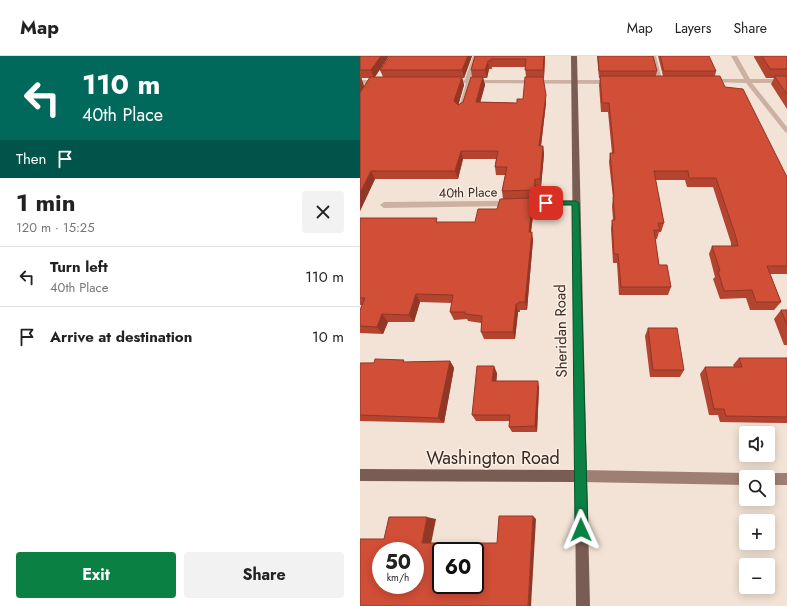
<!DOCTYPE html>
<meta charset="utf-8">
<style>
body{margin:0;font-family:Jost,sans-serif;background:#f2f2f2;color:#222;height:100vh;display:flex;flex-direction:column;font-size:15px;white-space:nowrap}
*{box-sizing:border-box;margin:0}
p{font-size:13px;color:#767676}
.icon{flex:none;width:22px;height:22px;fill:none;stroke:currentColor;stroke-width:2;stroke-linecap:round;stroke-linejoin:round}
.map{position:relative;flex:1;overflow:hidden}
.side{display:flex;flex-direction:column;background:#fff;width:360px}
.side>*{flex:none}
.top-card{background:#00695c;color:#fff;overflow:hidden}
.buttons{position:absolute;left:379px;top:370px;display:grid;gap:8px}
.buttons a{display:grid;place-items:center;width:36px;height:36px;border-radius:4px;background:#fff;box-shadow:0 2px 10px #0003;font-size:20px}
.speed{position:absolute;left:12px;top:486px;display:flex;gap:8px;font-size:20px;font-weight:700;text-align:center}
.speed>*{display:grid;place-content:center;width:52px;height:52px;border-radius:50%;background:#fff;box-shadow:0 2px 10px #0003;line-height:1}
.speed small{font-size:10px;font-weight:400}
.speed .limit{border:2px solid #111;border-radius:6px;background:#fff;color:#111}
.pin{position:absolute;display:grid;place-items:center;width:34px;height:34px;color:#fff;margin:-17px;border-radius:8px;box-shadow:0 2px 6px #0006}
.me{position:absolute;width:44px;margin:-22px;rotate:359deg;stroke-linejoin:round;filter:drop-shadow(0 0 3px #0008)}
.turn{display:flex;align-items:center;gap:14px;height:84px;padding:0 16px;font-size:18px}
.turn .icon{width:52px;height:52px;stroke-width:2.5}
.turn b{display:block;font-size:28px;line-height:34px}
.then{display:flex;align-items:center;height:38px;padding:0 16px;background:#0003;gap:8px;font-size:15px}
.round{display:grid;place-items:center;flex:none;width:42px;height:42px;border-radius:4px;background:#f2f2f2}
.summary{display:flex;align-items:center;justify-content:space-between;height:68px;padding:0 16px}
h1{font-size:24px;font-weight:700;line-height:30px}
.button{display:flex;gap:8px;margin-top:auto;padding:8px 16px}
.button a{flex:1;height:46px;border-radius:4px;background:#0b8043;color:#fff;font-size:16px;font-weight:700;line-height:46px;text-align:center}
.button a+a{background:#f2f2f2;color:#222}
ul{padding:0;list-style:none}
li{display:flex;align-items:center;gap:12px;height:60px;padding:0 16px;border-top:1px solid #e0e0e0}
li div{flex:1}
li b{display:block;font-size:15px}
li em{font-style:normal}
header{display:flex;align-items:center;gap:24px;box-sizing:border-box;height:56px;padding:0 20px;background:#fff;border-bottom:1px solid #e0e0e0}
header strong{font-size:19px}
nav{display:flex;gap:22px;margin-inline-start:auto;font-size:14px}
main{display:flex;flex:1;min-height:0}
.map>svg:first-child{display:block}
</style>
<header>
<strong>Map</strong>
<nav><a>Map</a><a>Layers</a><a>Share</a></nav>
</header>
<main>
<section class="side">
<div class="top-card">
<div class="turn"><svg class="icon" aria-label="left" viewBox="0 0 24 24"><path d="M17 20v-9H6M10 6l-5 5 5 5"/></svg><div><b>110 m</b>40th Place</div></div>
<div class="then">Then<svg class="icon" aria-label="arrive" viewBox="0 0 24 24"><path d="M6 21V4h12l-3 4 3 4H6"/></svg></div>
</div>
<div class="summary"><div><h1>1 min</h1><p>120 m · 15:25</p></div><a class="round"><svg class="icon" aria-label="close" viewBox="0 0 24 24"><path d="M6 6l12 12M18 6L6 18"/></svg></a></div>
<ul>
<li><svg class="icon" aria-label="left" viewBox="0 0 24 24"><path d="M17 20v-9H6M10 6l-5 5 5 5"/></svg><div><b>Turn left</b><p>40th Place</p></div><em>110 m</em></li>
<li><svg class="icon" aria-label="arrive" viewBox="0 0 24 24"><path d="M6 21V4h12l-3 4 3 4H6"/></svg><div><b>Arrive at destination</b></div><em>10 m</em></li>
</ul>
<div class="button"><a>Exit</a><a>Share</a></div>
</section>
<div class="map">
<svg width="427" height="550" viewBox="0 0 427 550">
<rect width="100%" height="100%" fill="#f3e3d6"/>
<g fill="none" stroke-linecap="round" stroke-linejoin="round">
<g fill="#ccb1a2" fill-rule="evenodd">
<path d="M113,0h4l-7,25 2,1 -8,28 -3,2 -3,-2 8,-27 -2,-1z"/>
<path d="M292,0h4l7,27 -5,-1z"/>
</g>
<g fill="#ccb1a2" fill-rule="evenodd">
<path d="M371,0h6l13,23h37v4h-35l35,44v6l-2,-1 -39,-49 -39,-1v-2l2,-1h35z"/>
<path d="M0,24h21l3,2 -3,2h-21z"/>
<path d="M91,24h162l3,2 -3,2 -164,-1v-2z"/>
<path d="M216,144l4,3 -1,2 -195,3 -4,-3 4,-3z"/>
</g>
<g fill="#9f7f73" fill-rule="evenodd">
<path d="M220,414l166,3 4,2 1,2h-5v8l-166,-3 -4,-2 -2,-4 2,-4z"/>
<path d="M408,417h19v12h-19v-8h-5l1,-2z"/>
</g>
<path fill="#795d54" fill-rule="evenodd" d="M211,0h6l13,550h-14l-1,-124 -215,-1v-12l215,1z"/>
</g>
<g fill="#b4432f" fill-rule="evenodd">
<path d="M0,0h29l-14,21h8l-3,-7 92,-14 -8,22h-2l2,7 -6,20 5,-3 9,-25 -1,-7 4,-14h70l-1,22h-1l3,25 -5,43h2l1,8 -3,33h-5l-1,12h-2l1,8 -3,25 2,8 -6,70h-7v2h-2l-3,27h-31l-3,-7v-9l-13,-2 -1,-2 -13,1 -4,-8 2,-9 -32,-1 -6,20h-26l-5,12 -23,-1v-23l2,-5h-2v-87l79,4h36l22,-13 6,-10 -1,-8 3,-16h-9l-1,-8 1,-8h-33l-5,20h-83l-15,32v-118l10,-15h-9l3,8 -4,7zM132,11h33l1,10 -3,22 -6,4 -37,-1 5,-17 -2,-7h4l2,-9h3z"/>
<path d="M237,0h56l4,15 -1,5h7l-5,-20h51l7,15 -1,5 10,11 62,90v97h-17l11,28 -7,8h-24l-4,-12 -26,1 -7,-20 2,-2 -6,-23 3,-8h19v-3l-18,-56h-26l-2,-7h-30l9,43 -3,9h-2l-2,7h-2l4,26 12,22 -3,8h-49l-2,-32h-4l-2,-34 1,-9h1l-1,-14 1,-8 -4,-36 1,-9h2l-4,-41h-7l-2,-27 1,-7h-1z"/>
<path d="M394,0h33v53l-16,-25 3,-6h-8l-12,-21z"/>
<path d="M421,254h6v35h-3l-10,-26z"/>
<path d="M288,272l36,42 -4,7h-30l-5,-41z"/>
<path d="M379,302h48v65l-67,-1 -2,-7h-9l-9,-41 5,-7h29l-1,-2z"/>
<path d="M90,305l4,7 -10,55 -84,-2v-58z"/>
<path d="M137,317l-1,8 43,6 -2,45h-25l-3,-5 1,-6h-34l-4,-6z"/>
</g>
<g fill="#923726">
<path d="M21,0h8l-15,22 -3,-8z"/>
<path d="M108,0h4l-8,22 -2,-8z"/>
<path d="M184,0h1l-1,22 -1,-8z"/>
<path d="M128,5l1,8 -2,9 -2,-8z"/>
<path d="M1,21l3,9 -4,7v-15z"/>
<path d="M102,21l2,8 -7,25 -3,-9z"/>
<path d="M123,21l2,8 -7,26 -2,-9z"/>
<path d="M186,39v8l-6,51 -1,-8z"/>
<path d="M183,90l1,8 -3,33 -1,-8z"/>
<path d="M101,95l2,8 -5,20 -3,-8z"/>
<path d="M11,115l4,8 -15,32v-18z"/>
<path d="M175,123l1,8 -1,12 -1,-9z"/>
<path d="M173,142l1,9 -4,33 -1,-8z"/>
<path d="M172,176l1,8 -6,70 -2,-8z"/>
<path d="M56,238l4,8 -6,20 -5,-7z"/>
<path d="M156,248l2,8 -3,27 -2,-7z"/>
<path d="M22,258l6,8 -5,12 -6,-7z"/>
<path d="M90,305l4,7 -10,55 -6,-5z"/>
<path d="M134,310l3,7 -1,15 -4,-7z"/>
<path d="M178,325l1,6 -2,45 -2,-6z"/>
<path d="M173,460l3,3 -5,87h-3z"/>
<path d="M67,461l9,2 -5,25 -9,-1z"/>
</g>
<g fill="#d14e37" stroke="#923726" fill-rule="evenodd">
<path d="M0,0h21l-10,14h-11z"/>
<path d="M30,0h78l-6,14h-82z"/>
<path d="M115,0h69l-1,14h-18l1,-11h-35v2h-3l-3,9h-14z"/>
<path d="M238,0h55l4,15h-58z"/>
<path d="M300,0h49l7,15h-52z"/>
<path d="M402,0h25v13h-17z"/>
<path d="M240,20h120l5,11 18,2 44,88v89h-20l14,36h-25l-4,-12 -28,1 -6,-20h2l-8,-25h26l-3,-12 -19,-56h-27l-1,-7h-34l10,52h-6l2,7h-6l5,35h8l4,22h-50l-3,-33h-4l-2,-34h3l-2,-23h1l-4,-44h4l-5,-50h-7z"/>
<path d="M414,20h13v18z"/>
<path d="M10,21h92l-8,24 4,4 5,-3 8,-25h12l-7,25 41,1v-4h6l2,-22h18l3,18 -7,51h4l-3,33h-5l-1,11 -32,1 5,-24h-12l3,-16h-37l-6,20h-84l-11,22v-100z"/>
<path d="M173,142l-4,34h3l-7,70h-6l-1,2h-2l-3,28h-32l1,-16 -17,-2v-2h-15l3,-17 -37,-1 -7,21 -27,-1 -5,13 -17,-1v-16l5,-12h-5v-80h77l-1,4h39l3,-13h19l3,-10z"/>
<path d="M421,254h6v15z"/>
<path d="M288,272h29l7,42h-31z"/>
<path d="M379,302h48v59l-61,-1 -2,-7h-10l-9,-42h37z"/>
<path d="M15,303l29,1 -1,2 47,-1 -12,57 -78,-3v-52h14z"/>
<path d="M117,310h17l-2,15h46l-3,45 -26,1 1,-12h-38z"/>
<path d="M139,460h34l-5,90h-168v-67h24l5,-22h38l-5,26h75zM21,495h34v34h-34zM81,495h34v34h-34z"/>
</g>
<path fill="#0b8043" stroke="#07532c" d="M186,145h30l3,2 9,327 -2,5 -5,2 -4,-2 -2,-5 -3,-325h-28v-3z"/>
<g text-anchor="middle" stroke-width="3" stroke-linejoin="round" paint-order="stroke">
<g font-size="13" fill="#362925" stroke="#fbeee3">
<text transform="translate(108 136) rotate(-1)" y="5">40th Place</text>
</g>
<g font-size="15" fill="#362925" stroke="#fbeee3">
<text transform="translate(201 275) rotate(-91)" y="5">Sheridan Road</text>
</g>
<g font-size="18" fill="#362925" stroke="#fbeee3">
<text x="133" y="408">Washington Road</text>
</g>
</g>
</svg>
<div class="buttons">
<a><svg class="icon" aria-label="sound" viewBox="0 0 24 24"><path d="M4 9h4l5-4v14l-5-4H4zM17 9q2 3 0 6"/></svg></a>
<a><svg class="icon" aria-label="search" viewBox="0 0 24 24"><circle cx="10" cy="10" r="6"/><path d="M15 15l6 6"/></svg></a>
<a>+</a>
<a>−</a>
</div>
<div class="speed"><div>50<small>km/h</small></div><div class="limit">60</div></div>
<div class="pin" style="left:186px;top:147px;background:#d93025"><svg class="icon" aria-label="arrive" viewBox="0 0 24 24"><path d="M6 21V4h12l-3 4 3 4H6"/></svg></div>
<svg class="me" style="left:221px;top:474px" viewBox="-20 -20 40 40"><path d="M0-17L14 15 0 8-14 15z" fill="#0b8043" stroke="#fff" stroke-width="4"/></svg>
</div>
</main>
